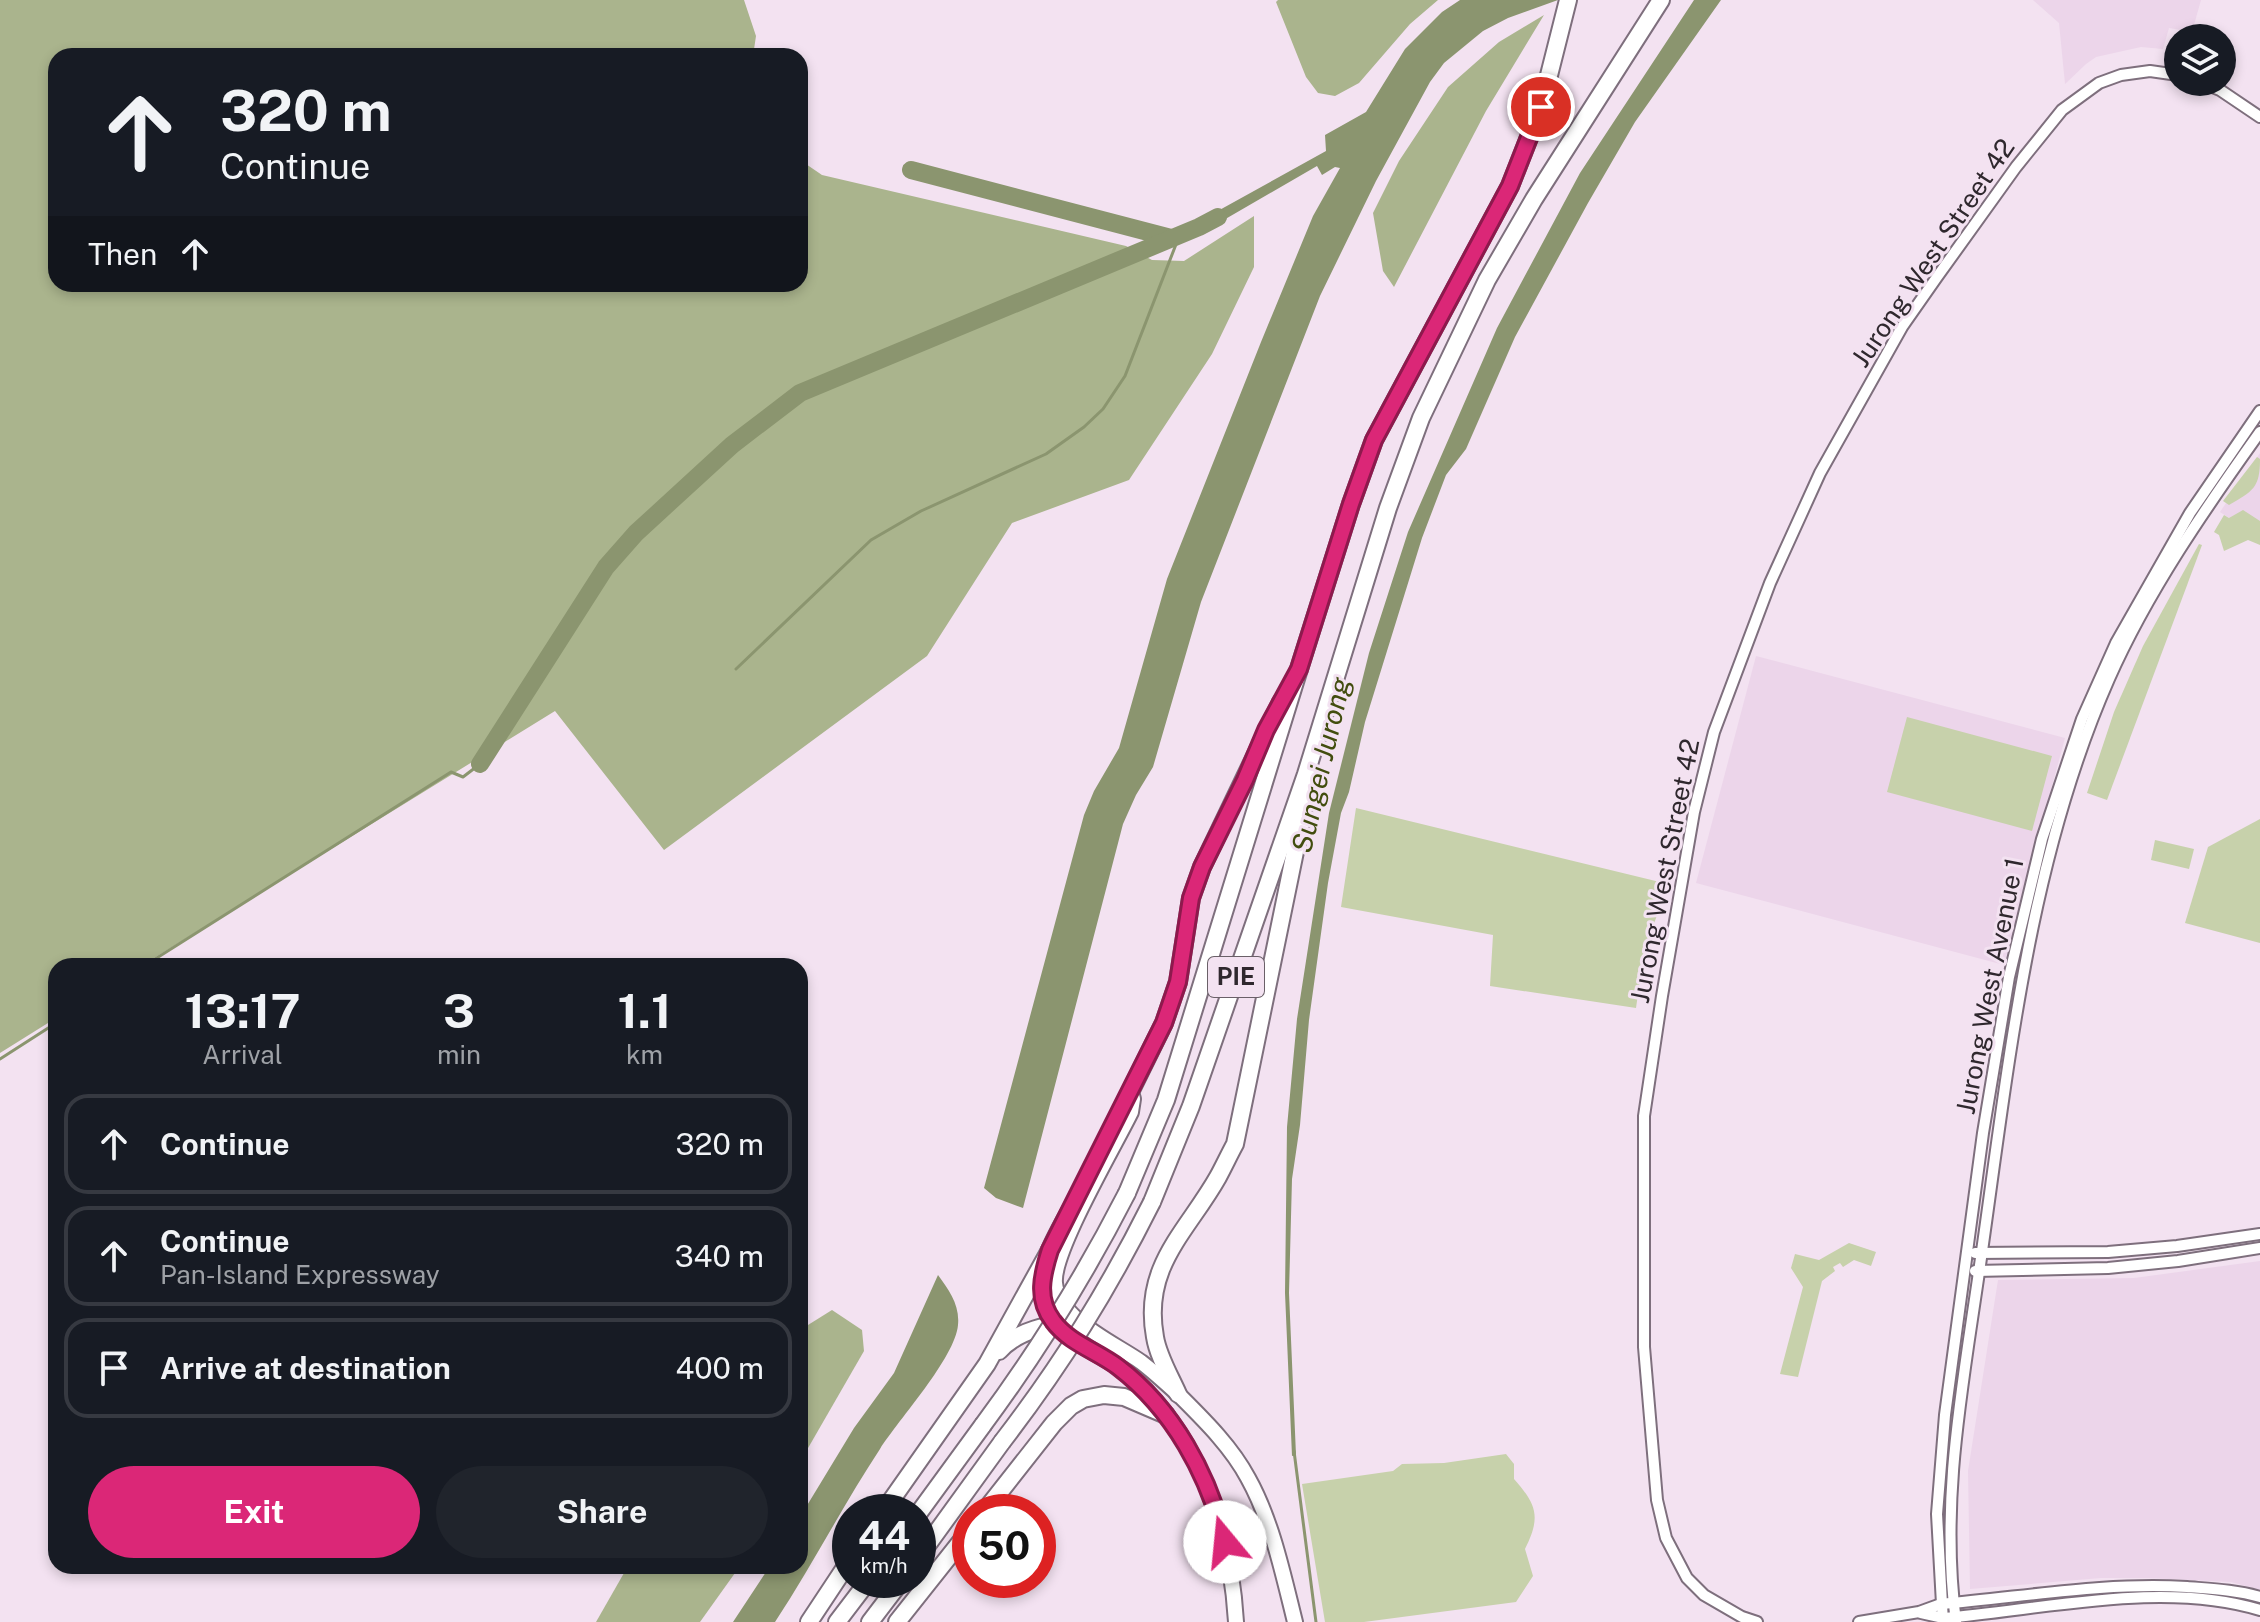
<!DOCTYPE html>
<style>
body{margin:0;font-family:"Public Sans",sans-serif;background:#20242c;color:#f1f3f6;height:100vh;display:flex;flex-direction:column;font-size:30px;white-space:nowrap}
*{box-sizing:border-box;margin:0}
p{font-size:26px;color:#9ea1a6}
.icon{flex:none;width:44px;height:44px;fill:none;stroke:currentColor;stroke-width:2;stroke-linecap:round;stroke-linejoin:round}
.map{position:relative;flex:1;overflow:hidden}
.drawer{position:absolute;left:48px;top:958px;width:760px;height:616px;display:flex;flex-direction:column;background:#171b24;border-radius:24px;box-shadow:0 4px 12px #0003}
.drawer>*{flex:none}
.top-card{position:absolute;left:48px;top:48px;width:760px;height:244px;border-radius:24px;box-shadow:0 4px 12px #0003;background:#171b24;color:#f1f3f6;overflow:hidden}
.controls{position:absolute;left:2164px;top:24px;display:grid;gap:16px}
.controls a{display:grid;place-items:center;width:72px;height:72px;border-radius:50%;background:#171b24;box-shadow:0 4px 12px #0003;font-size:40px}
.speed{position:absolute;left:832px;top:1494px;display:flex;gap:16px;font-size:40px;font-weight:700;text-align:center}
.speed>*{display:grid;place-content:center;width:104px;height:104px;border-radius:50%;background:#171b24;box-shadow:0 4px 12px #0003;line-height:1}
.speed small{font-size:20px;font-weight:400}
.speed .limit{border:12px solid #d22;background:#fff;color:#111}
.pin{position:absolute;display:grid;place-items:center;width:68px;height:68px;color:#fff;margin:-34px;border:4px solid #fff;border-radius:50%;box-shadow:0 2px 8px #0007}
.me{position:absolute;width:88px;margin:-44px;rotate:343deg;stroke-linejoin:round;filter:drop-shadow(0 0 6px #0008)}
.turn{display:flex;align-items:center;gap:28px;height:168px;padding:0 40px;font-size:36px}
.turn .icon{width:104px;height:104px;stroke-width:2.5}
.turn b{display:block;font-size:56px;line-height:68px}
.then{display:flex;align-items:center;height:76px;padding:0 40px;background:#0003;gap:16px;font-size:30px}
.eta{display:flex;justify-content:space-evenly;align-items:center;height:136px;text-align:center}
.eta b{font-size:48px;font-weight:700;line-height:56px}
.button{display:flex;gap:16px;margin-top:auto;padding:16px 40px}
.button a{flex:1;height:92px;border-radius:48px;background:#db2777;color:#fff;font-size:32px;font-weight:700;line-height:92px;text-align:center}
.button a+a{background:#20242c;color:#f1f3f6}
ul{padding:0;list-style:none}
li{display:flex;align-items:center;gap:24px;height:100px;margin:0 16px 12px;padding:0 24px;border:4px solid #363941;border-radius:24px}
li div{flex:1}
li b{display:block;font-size:30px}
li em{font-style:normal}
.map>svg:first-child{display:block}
</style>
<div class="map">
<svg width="2260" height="1622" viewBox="0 0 2260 1622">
<rect width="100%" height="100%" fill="#f3e2f1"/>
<g fill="#ecd5ea">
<path d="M2033,0h168l-9,32 -23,-4 -6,21 -22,-2 -45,10 -10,7 -21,20 -6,-61z"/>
<path d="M2260,453v85l-40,-26z"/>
<path d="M1756,656l309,82 -61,227 -308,-82z"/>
<path d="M2260,1261v329l-29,-8 -83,-4h-47l-131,11 -2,-118 30,-191 136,-2z"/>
</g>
<g fill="#c7d1ab">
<path d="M2257,457l3,2c0,29 -7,32 -31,46l-6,-4z"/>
<path d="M2243,510l17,11v24l-12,-5 -24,11 -5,-16 -5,-3 10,-17 5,3z"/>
<path d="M2199,544l3,1 -95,255 -20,-7 27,-81 29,-66z"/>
<path d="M1907,717l145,39 -20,75 -145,-39z"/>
<path d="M1356,808l312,76 -24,68 -8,56 -146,-22 3,-51 -152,-28z"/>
<path d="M2260,819v124l-75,-20 23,-76z"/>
<path d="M2155,840l39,9 -5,20 -38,-9z"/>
<path d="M1849,1243l27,9 -5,14 -17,-6 -11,7 -3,-4 -7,4 2,4 -13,10 -24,96 -18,-3 23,-87 -12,-19 4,-14 24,6z"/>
<path d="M1506,1454l8,10v15c23,26 27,38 11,70l8,27 -17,26 -152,20h-39l-23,-138 91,-13 9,-7 42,-1z"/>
</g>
<g fill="#aab48d">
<path d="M0,0h744l12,36 -3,20h-697v228h744v-124l22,15 304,71 26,14 32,1 70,-45v51l-42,87 -83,126 -117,43 -85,133 -263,194 -109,-139 -414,255h-85v52l-56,35z"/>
<path d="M1278,0h160l-28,24 -51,59 -24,13 -17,-3 -12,-16 -30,-75z"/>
<path d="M1544,15l-58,96 -92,176 -11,-16 -10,-58 26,-52 49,-74 51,-45z"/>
<path d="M832,1310l30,20 2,21 -64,111v-132z"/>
<path d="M628,1566h112l-40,56h-104z"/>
</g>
<g fill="#8b956f">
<path d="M1460,0h98l-50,18 -25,13 -39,32 -14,19 -54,99 -56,115 -119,306 -48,165 -17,28 -13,29 -100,384 -27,-10 -12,-10 100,-373 10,-24 25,-43 48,-169 94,-237 52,-126 27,-48 -5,-1 -13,8 -5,-9 -114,66 -7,-9 130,-72 -1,-16 41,-23 39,-63 37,-37z"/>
<path d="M1694,0h27l-86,122 -47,81 -73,134 -49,112 -20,26 -24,63 -57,184 -16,70 -8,21 -13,70 -19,137 -9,105 -8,54 -3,114 7,162 -4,1 -7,-163 2,-166 10,-108 32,-206 40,-160 39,-121 89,-204 83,-155z"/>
<path d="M938,1275c11,15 22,30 20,50 -3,33 -59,94 -78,124 -37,56 -68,117 -105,173h-42l37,-56h30v-49l54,-89 40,-55z"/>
</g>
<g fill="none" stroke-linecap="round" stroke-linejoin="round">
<g stroke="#8b956f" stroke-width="3">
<path d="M736,669l135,-129 50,-29 125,-57 38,-27 19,-18 22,-33 55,-142"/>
<path d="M144,966l307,-194 12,5 17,-13"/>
<path d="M0,1059l56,-36"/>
<path d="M1294,1451l22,171"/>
</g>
<g stroke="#8b956f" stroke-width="18">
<path d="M911,170l260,68"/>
<path d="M480,764l126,-197 30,-34 96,-88 68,-52 399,-166 19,-10"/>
</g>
<defs>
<g id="minor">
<path d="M2200,82l20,8 40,27"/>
<path d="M1975,1253l133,-1 69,-6 83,-12"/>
<path d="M1975,1271l133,-3 70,-7 82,-13"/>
<path d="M1921,1613l22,5c100,-8 219,-38 317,-8"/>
<path d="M1757,1622l-15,-5 -38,-22 -17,-17 -21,-40 -9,-38 -13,-153v-231l18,-120 32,-184 20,-80 56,-149 50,-110 82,-146 35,-50 79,-110 46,-57 37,-27 22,-8 29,-4 28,4"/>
<path d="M1859,1622l60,-10 22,-8c83,-7 163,-22 246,-17 24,2 49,3 73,10"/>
<path d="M1943,1622l-6,-108 8,-99 38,-282 26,-156 33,-138 40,-120 34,-76 74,-130 70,-102"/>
<path d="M1956,1622c-16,-120 6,-232 23,-350 29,-199 48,-407 130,-593 39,-88 96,-170 151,-247"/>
</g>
<g id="major">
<path d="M1131,1092l2,7 -2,13c-16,33 -79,140 -76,171 3,36 59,60 86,79 13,10 25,21 37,32 25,25 53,52 70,84 24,43 35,96 47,144"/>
<path d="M1082,1187c-15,31 -47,72 -40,108 9,46 61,57 92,84 67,60 97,156 102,243"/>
</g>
<g id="highway">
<path d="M1106,1141l58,-118 14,-41 13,-84 11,-31 79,-165"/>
<path d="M1127,1193l39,-93 133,-431 52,-165 23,-64 136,-254 31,-79 27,-107"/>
<path d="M1152,1202l39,-96 115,-332 82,-266 33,-90 66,-138 47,-81 127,-199"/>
<path d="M999,1351c20,-22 50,-26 78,-30"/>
<path d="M1178,1394c-8,-18 -20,-38 -23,-57 -13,-71 32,-105 63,-160 6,-11 11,-22 17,-33l70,-341"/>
<path d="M883,1512l104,-148 63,-114"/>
<path d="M984,1512l70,-89 17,-17 12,-7 21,-4 20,2 42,18"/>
<path d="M918,1514l65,-89"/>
<path d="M918,1558l84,-116"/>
<path d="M809,1622l41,-62"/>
<path d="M837,1622l32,-42"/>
<path d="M870,1622l32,-42"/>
<path d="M897,1622l73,-92"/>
</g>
</defs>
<use href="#minor" stroke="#7e6f7d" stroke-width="14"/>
<use href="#major" stroke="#7e6f7d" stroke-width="18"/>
<use href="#highway" stroke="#7e6f7d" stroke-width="20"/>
<use href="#minor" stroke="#fff" stroke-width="10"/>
<use href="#major" stroke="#fff" stroke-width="14"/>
<use href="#highway" stroke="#fff" stroke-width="16"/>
<defs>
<g id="highway-bridge">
<path d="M983,1425c55,-74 102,-150 144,-232"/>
<path d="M1002,1442c60,-78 106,-152 150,-240"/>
</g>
</defs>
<use href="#highway-bridge" stroke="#7e6f7d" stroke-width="20" stroke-linecap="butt"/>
<use href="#highway-bridge" stroke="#fff" stroke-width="16"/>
</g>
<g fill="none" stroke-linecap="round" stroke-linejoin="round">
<defs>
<path id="route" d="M1225,1542c-16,-67 -52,-133 -107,-175 -21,-16 -49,-24 -65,-46 -17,-22 -11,-46 -3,-71l114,-227 14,-41 13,-84 11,-31 43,-87 21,-50 33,-61 52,-165 23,-64 136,-254 31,-79"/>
</defs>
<use href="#route" stroke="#8e194d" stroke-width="20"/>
<use href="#route" stroke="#db2777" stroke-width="14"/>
</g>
<g text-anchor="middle" stroke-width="6" stroke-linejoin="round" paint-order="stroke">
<rect fill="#f3e2f1" stroke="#6a6068" stroke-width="2" x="1208" y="957" width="56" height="40" rx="6"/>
<g font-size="24" font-weight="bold" fill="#2f282e">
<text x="1236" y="985">PIE</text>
</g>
<g font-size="26" fill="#2f282e" stroke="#f3e2f1">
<text transform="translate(1933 253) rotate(-56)" y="9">Jurong West Street 42</text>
<text transform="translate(1665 871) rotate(-79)" y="9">Jurong West Street 42</text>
<text transform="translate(1990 986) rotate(-79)" y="9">Jurong West Avenue 1</text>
</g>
<g font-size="28" font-style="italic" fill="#424d0e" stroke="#f3e2f1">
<text transform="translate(1321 765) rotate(-77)" y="10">Sungei Jurong</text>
</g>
</g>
</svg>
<div class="controls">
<a><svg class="icon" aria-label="layers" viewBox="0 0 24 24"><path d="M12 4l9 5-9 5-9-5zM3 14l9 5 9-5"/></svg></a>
</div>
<div class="speed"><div>44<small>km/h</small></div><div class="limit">50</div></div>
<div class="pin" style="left:1541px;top:107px;background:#d93025"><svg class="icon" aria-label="arrive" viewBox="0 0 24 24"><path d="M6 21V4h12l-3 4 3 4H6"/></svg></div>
<svg class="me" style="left:1225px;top:1542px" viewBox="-20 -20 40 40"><circle r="19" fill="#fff"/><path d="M0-13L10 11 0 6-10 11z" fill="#db2777"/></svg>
<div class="top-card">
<div class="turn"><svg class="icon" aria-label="ahead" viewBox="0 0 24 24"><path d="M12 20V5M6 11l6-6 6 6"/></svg><div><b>320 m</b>Continue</div></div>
<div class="then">Then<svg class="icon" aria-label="ahead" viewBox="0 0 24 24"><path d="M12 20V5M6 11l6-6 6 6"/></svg></div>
</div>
<section class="drawer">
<div class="eta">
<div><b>13:17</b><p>Arrival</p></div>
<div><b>3</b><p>min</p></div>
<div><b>1.1</b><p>km</p></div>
</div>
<ul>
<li><svg class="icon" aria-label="ahead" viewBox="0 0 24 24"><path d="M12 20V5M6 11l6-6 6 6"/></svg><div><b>Continue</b></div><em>320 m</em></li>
<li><svg class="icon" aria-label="ahead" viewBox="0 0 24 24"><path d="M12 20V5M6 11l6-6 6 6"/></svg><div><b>Continue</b><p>Pan-Island Expressway</p></div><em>340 m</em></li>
<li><svg class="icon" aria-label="arrive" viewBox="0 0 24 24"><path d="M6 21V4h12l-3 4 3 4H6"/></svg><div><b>Arrive at destination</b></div><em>400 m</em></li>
</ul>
<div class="button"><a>Exit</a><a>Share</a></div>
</section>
</div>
